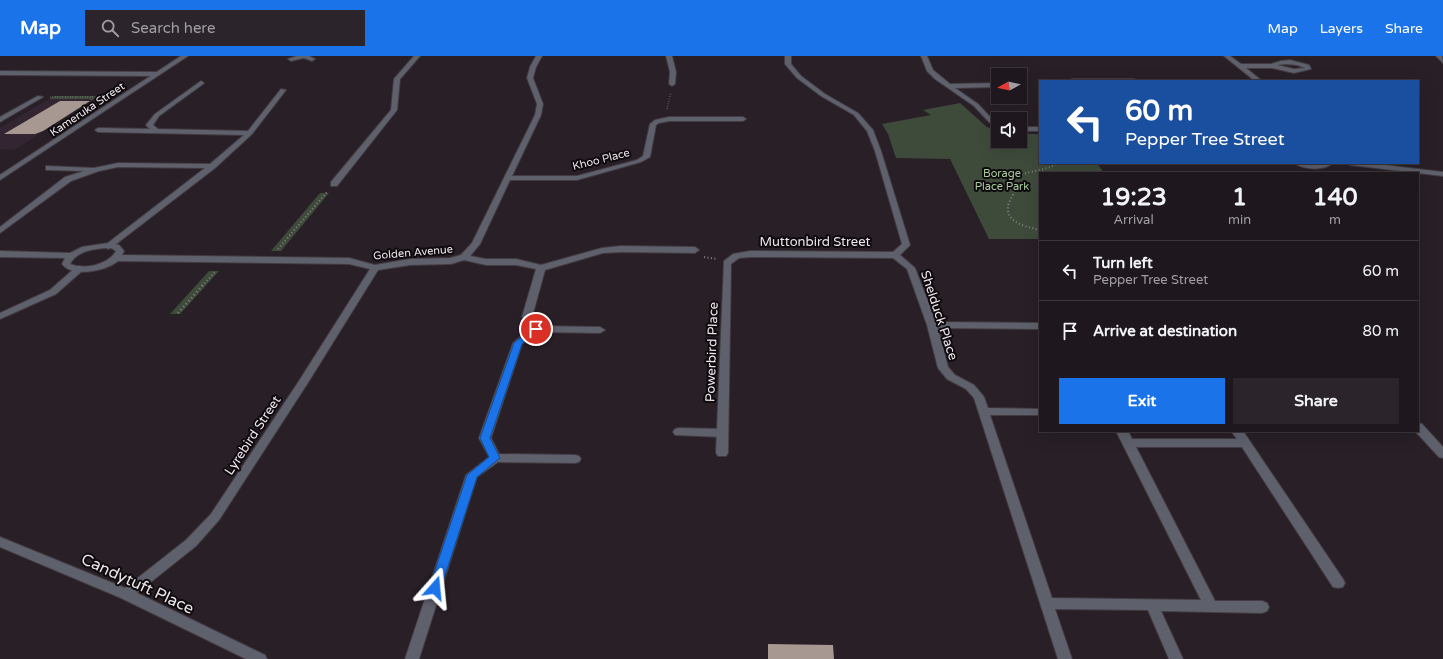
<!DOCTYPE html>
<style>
body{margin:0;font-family:"Varela Round",sans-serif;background:#2b242a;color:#f1f3f6;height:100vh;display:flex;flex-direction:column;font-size:15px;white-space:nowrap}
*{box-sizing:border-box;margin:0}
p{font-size:13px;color:#a19fa4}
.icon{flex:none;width:22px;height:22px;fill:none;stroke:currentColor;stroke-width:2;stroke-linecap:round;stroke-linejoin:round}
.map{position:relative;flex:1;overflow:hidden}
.drawer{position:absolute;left:1039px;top:116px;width:380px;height:260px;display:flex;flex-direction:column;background:#1e171d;border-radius:0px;box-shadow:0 4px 16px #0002,0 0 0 1px #3c363b}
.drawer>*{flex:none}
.top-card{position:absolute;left:1039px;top:24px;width:380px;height:84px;border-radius:0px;box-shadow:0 4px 16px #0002,0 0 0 1px #3c363b;background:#1a4fa0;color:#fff;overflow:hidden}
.needle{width:26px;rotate:262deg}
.fabs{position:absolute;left:991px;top:12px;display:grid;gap:8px}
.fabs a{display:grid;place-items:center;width:36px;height:36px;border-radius:0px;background:#1e171d;box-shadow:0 4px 16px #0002,0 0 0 1px #3c363b;font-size:20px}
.pin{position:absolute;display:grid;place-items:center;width:34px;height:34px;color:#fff;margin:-17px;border:2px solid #fff;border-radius:50%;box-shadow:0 1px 4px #0007}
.me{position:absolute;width:44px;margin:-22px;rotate:18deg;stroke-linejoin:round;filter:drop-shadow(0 0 3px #0008)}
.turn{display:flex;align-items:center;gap:14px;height:84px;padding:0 20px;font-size:18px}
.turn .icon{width:52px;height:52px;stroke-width:2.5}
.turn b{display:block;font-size:28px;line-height:34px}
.eta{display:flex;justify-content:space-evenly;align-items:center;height:68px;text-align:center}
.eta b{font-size:24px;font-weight:800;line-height:28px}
.action{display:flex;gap:8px;margin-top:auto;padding:8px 20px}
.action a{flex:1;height:46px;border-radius:0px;background:#1a73e8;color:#fff;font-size:16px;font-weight:800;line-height:46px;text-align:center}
.action a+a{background:#2b242a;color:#f1f3f6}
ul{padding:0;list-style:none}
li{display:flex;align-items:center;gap:12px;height:60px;padding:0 20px;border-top:1px solid #3c363b}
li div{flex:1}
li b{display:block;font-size:15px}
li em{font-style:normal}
header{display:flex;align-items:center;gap:24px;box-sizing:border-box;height:56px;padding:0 20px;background:#1a73e8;color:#fff}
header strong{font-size:19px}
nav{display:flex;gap:22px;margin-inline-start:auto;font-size:14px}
.search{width:280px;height:36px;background:#2b242a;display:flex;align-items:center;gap:10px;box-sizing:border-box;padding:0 14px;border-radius:0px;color:#a19fa4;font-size:15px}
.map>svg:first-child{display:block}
</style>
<header>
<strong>Map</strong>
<div class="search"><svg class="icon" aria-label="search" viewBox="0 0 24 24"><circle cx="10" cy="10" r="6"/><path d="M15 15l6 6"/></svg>Search here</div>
<nav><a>Map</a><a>Layers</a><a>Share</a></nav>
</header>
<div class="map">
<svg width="1443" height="603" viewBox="0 0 1443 603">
<rect width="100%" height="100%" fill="#281f27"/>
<path fill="#332632" d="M49,43h41l1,2 -77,49 -14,-1v-21z"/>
<g fill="#3e4b3b">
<path d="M98,39h3l-10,6 -1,-2h-41l5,-3h41z"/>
<path d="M960,47l27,24 11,4v10h22v-7h20v29h57l7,10h-64v66h-51l-39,-80 -54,-1 -8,-24 -6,-10 49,-9 -8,-5z"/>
<path d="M320,137h9l-48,58h-10z"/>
<path d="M209,215h10l-39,43h-10z"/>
</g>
<g fill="#a79992">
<path d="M60,45h30l-47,30 -8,3h-31z"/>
<path d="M768,588l65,1 1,14h-66z"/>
</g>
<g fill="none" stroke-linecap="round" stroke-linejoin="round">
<defs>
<g id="service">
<path d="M201,25l3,2 -1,1 -44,32 -6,9 5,4 90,2 33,-42 5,1 -34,44 -37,34 -104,80 -3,1 -4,-3 101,-78 -87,-1 -19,4 -28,10 -71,52v-6l65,-50 19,-6 -35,-1h-3v-4l48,2 24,-5 92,1 34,-29 -146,-3 -3,-2 3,-2 52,1 -4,-4 9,-11z"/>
<path d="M79,210l3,1 1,2 -1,2 -26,23 -56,25v-6l50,-23 26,-23z"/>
<path d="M679,372l43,1 4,1 2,3 -2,3 -4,1 -47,-2 -2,-3 2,-3z"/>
</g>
<g id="minor">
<path d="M297,0h12l6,3 -3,2 -8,-3 -13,3 -3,-2z"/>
<path d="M414,0h6l-20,23 -3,31 -60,76h-6v-4l60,-72 3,-31z"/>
<path d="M536,0h6l-6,11 -3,11 10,26 -2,11 -29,61h65l60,-16 6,-4 7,-32 5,-4 14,-3h74l3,2 -3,2h-74l-10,2 -3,2 -6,32 -9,5 -64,18h-67l-30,64 -10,12 16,3h30l25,6 61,-17 19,-2 74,1 4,3 -4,3 -74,-1 -18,1 -58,17 -13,47 7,9 61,1 5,3 -5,3 -62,-1 -16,12 -31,94 8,16 76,1 4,1 2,3 -2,3 -4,1 -77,-1 -21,15 -58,182h-14l61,-184 23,-18 -10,-19 34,-95 18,-15 -9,-11 14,-48 -20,-4h-30l-22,-5 -13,4 -41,1 -32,5 -69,111 -90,139 -23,26 -59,47 128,62 2,4h-21l-125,-61 -121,-51v-10l125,51 61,-48 25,-26 88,-133 71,-112 -21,-5 -231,-3c-12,10 -46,17 -56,3l3,-6 -65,-1v-6l70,2 12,-6 26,-4 11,2 5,6 -2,4 227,3 26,7 35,-6 40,-1 11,-3 11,-12 63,-128 2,-11 -10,-26 3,-11zM111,192l5,3c-8,14 -32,19 -46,13 7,-14 28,-16 41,-16z"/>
<path d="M666,0h6l4,16 -1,12 -3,2 -3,-2 1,-12z"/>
<path d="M785,0h6v8l10,12 24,18 33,19 15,17 8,21 29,94 -10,10 15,13 21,54 104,1v6l-102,-1 10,39 7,8 19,10 10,12 4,11 52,1v6h-50l62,183 149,2 -85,-169h12l4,8h105l-6,-8h12l100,148 2,4 -2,4 -5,1 -5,-1 -91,-140h-106l79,154h47l5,2 2,4 -2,4 -5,2 -101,-2 22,48h-14l-21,-49 -93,-1 17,50h-14l-84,-261 -8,-9 -19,-10 -9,-11 -11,-43 -20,-56 -14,-11 -143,-1 -11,1 -8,6 -3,189 -2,3h-8l-2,-3 8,-192 9,-7 17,-3 143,1 9,-8 -27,-93 -8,-20 -13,-16 -33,-19 -24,-18 -12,-14z"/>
<path d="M921,0h6l6,14 17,14 48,-1v4l-43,1 23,16 15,16 5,2v5l-9,-5 -15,-16 -39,-27 -8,-8z"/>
<path d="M1224,0h6l11,8h30l10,-3 9,-1 19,5 2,4 -17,4 -22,-5h-26l16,13h-7zM1285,8l12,1 8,3 -11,1 -17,-4z"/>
<path d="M0,15l157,1 3,2 -3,2 -157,-1z"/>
<path d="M1072,23h62l3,2h-68z"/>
<path d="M38,40l5,1 -43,25v-5z"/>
<rect x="1020" y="71" width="20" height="4"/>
<path d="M1294,107l24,1 15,-1c-9,8 -29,7 -39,0z"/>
<path d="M1346,107h22l75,9v4l-93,-11z"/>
<path d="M1418,367l4,1 21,23v11l-4,-1 -24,-26h3z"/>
</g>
<g id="tertiary">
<path d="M181,0h7l-188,124v-5z"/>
<path d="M1436,0h6l1,7z"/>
</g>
</defs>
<use href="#service" stroke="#433b42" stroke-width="2"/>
<use href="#minor" stroke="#433b42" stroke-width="2"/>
<use href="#tertiary" stroke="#433b42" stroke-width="2"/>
<g stroke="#877f86" stroke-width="1.5" stroke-dasharray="0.5 2" stroke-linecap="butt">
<path d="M50,41h49"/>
<path d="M667,53l4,-17"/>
</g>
<g stroke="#877f86" stroke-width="2" stroke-dasharray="1 2.5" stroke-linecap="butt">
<path d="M1040,174c-11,-3 -33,-6 -32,-22 0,-6 5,-12 7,-18l-4,-8c7,-12 33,-9 47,-19"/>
<path d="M278,193l49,-57"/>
<path d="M704,201l13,2"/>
<path d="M202,230l14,-15"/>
</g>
<path stroke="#877f86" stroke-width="2.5" stroke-dasharray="1 3" stroke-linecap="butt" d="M178,257l25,-28"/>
<use href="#service" fill="#5e606c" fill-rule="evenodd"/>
<use href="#minor" fill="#5e606c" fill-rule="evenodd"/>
<use href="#tertiary" fill="#5e606c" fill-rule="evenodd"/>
</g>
<path fill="#1a73e8" stroke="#114b97" d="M536,270l3,1 1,2 -1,1 -17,14 -32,94 10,20 -23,19 -36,111 -2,4 -4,1 -4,-1 -2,-4 38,-113 22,-18 -9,-19 34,-95 19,-16z"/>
<g text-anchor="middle" stroke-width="4" stroke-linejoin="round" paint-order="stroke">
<g font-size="11" fill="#ece6eb" stroke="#0e0a0e">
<text transform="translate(87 53) rotate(-34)" y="4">Kameruka Street</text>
<text transform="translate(601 103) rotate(-14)" y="4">Khoo Place</text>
<text transform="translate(413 196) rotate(-5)" y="4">Golden Avenue</text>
</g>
<g font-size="11" fill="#aacda0" stroke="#0e0a0e">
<text x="1002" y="121">Borage<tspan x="1002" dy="13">Place Park</tspan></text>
</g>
<g font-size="13" fill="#ece6eb" stroke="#0e0a0e">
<text x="815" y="190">Muttonbird Street</text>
<text transform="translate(940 259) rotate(72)" y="5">Shelduck Place</text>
<text transform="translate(711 296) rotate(-88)" y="5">Powerbird Place</text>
<text transform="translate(252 379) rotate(-57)" y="5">Lyrebird Street</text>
</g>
<g font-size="16" fill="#ece6eb" stroke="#0e0a0e">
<text transform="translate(138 527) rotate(25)" y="6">Candytuft Place</text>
</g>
</g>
</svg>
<div class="fabs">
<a><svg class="needle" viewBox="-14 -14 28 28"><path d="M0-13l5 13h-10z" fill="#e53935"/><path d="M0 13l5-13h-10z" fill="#a19fa4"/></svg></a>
<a><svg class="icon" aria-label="sound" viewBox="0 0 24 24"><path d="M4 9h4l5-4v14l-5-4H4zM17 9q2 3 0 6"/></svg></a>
</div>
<div class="pin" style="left:536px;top:273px;background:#d93025"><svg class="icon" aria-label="arrive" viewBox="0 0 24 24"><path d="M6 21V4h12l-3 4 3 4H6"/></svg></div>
<svg class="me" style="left:435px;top:532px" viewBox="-20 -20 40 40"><path d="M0-17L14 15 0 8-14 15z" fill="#1a73e8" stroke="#fff" stroke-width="4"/></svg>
<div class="top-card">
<div class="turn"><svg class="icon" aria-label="left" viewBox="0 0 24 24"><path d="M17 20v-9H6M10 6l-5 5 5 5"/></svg><div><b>60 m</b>Pepper Tree Street</div></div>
</div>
<section class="drawer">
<div class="eta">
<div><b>19:23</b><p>Arrival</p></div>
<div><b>1</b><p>min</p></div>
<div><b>140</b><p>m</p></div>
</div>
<ul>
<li><svg class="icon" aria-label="left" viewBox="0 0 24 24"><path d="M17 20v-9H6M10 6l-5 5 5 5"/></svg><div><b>Turn left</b><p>Pepper Tree Street</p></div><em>60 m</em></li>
<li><svg class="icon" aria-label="arrive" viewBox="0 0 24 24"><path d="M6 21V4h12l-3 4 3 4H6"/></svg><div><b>Arrive at destination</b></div><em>80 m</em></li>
</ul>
<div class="action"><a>Exit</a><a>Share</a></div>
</section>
</div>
